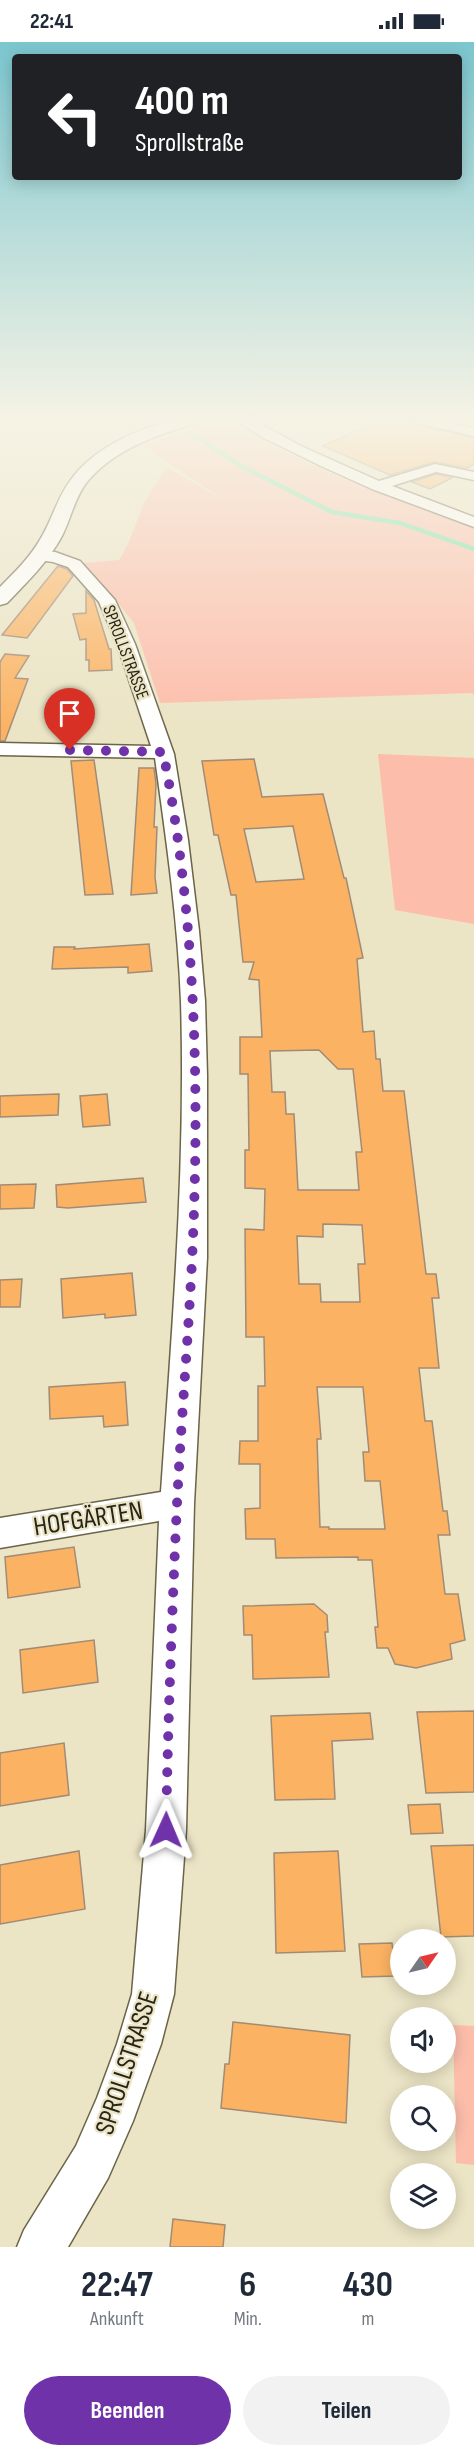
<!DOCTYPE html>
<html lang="de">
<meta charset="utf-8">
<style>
body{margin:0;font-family:"Sofia Sans Condensed",sans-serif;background:#f2f2f3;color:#1f2937;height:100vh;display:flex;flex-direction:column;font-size:22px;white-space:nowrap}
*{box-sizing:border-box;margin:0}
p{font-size:20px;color:#747a83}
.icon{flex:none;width:33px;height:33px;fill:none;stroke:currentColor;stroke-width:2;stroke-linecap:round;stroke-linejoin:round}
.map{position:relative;height:2205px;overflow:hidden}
.side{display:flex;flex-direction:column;background:#fff;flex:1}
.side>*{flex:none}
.banner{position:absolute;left:12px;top:12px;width:450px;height:126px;border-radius:6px;box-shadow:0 3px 15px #0003;background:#202124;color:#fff;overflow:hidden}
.needle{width:39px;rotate:56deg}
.fabs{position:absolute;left:390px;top:1887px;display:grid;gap:12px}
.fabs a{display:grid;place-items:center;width:66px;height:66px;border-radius:50%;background:#fff;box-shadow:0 3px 15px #0003;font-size:30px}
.pin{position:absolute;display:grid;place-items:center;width:51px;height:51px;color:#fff;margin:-62px -26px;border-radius:50% 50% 50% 0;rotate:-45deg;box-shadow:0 0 6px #0007}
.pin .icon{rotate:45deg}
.me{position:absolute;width:66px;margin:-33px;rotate:1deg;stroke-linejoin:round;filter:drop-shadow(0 0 4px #0008)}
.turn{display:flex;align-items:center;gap:21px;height:126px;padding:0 24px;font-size:27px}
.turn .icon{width:78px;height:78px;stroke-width:2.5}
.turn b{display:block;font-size:42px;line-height:51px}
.eta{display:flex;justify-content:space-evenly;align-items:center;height:102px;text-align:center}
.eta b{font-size:36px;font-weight:700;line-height:42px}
.action{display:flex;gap:12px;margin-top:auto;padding:12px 24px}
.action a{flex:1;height:69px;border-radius:36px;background:#7032a8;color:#fff;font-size:24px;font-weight:700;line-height:69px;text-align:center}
.action a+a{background:#f2f2f3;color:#1f2937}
.status{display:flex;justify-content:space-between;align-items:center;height:42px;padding:0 30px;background:#fff;direction:ltr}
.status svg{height:16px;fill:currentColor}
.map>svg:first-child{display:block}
</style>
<div class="status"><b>22:41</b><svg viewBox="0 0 49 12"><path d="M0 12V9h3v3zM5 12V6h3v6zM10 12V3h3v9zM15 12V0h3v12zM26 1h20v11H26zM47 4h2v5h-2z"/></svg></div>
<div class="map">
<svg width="474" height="2205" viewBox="0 0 474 2205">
<rect width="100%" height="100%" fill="#ebe4c5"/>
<g fill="#fdbdab">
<path d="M217,377c24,0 44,20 65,31 62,31 128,54 192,78v167l-2,-2 -312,10 -26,-80 -23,-29 -11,-3 -26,-27 45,-4 9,-16 16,-41 22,-36 58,33 -59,-39 -21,-16z"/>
<path d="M378,712l96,4v166l-79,-14z"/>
<path d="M453,1983l21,1v139l-18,-2z"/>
</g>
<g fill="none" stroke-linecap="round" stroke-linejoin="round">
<path stroke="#77e2aa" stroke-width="4.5" d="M187,389l56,36 89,45 68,11 74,26"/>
</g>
<g fill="#fbb363" stroke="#a28b75" stroke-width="1.5" fill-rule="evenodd">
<path d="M382,377h28l3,5 61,14v26l-7,4 -33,-6 -44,13 -67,-29z"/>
<path d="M436,432l16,4 -22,11 -18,-7z"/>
<path d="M58,524l9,3 6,7 -46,62 -25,-3z"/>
<path d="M86,549l8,9 15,49h2l1,21 -23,1v-11h-3v-21l-6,1 -7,-26 13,-1z"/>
<path d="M5,612l24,2 -14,22 13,1 -23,62h-5v-79z"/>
<path d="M254,717l8,38 61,-3 21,84h2l17,80 -6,1 6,73 11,-1 2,28h4l3,32h21l22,183h10l3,24h-7l7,70h-20l6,53h7l11,90h4l3,24h-12l7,59h13l7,46 -15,4 2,15 -36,9 -21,-4 -7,-16h-11l-2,-21h3l-6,-67h-14v-3l-82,1 -1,-19h-29l-1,-30 15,-1v-44h-21l1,-23h18v-55h7l-1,-49h-18l-1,-108 19,1 1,-41 -20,-1v-38h4l-1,-76h-8v-37h22l-3,-57 -10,-1 5,-17h-11l-7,-67h-5l-13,-60h-4l-12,-74zM293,784l11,53 -48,3 -12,-53zM319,1008l19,19h15l9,83h-6l3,38h-61l-4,-76h-8l-1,-22h-13l-2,-41zM323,1182l39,1 3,39h-7l2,38h-39l-1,-18h-21l-2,-48 26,1zM317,1345h46l6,65h-6l2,29h15l5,48h-56v-2h-9l-3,-88h4z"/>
<path d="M94,718l19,134 -28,1 -14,-134z"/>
<path d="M139,726h15l2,16 -2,43h3l-2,50 2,16 -26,2z"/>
<path d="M149,902l3,27 -24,2v-6l-76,2 2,-22h21l-1,2z"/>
<path d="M59,1052l-1,21 -58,2v-21z"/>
<path d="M107,1052l3,31 -27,2 -3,-31z"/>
<path d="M143,1136l3,24 -78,6 -11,-1 -1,-22z"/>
<path d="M36,1142l-2,24 -34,1v-24z"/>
<path d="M132,1231l4,42 -31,3v-4l-42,4 -2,-39z"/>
<path d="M22,1237l-2,28h-20v-27z"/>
<path d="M125,1340l3,43 -24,2 -1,-11 -53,3 -1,-32z"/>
<path d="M74,1505l6,40 -72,11 -3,-41z"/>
<path d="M314,1562l13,11 1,17h-3l4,45 -76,2 -1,-44h-8l-1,-29z"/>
<path d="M94,1598l4,42 -75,11 -3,-43z"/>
<path d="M474,1669v81l-48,1 -9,-81z"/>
<path d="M370,1671l3,26 -41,2 3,58 -60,1 -4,-84z"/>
<path d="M64,1701l5,52 -69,11v-53z"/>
<path d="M440,1762l3,29 -32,1 -3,-29z"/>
<path d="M474,1803v91l-33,1 -10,-91z"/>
<path d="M79,1809l6,58 -85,15v-59z"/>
<path d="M338,1809l7,100 -69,2 -2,-100z"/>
<path d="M392,1901l4,33 -34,1 -3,-33z"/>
<path d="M233,1980l117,13 -4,88 -125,-15 4,-44h4z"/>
<path d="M173,2177l52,6 -2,22h-53z"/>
</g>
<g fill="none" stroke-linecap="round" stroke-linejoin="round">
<defs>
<g id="minor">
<path d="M234,377h17l52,28 76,34 56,-17 39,8v8l-38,-8 -44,14 82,31v10l-102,-38 -51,-23 -57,-28z"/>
<path d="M412,377h24l38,9v8l-60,-14z"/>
<path d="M38,509l17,1 25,9 35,39 20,44 39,110 14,86 11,91 6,70 2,75v182l-13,246 -8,326 -12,164 -13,50 -28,77 -25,57 -40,69h-51l7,-17 52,-84 21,-48 20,-54 15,-50 14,-164 13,-309 -159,27v-30l161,-26c11,-163 25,-326 20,-490 -3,-82 -15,-164 -26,-244l-155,-3v-12l151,3 -34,-102 -18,-42 -31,-35 -15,-5 -21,-3 -2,-3z"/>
</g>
<path id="tertiary" d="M175,377h26l-2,3c-41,13 -84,26 -112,60 -12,15 -16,36 -25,54 -14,26 -35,46 -55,67l-7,2v-18c15,-15 31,-31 41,-49 12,-20 17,-43 32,-61 25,-32 65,-47 102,-58z"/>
</defs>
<use href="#minor" stroke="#6a6448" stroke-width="3"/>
<use href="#tertiary" stroke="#6a6448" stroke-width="3"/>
<use href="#minor" fill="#fff" fill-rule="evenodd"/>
<use href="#tertiary" fill="#fff" fill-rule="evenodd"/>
</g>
<linearGradient id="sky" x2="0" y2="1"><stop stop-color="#7bc6cf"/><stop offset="0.55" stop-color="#f6f3e5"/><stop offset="1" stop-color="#f6f3e5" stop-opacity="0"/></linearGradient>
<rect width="474" height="686" fill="url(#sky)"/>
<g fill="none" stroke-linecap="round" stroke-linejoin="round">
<path stroke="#7032a8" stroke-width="10" stroke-dasharray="0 18" d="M70,708l93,2c33,163 37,342 29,508 -4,82 -11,163 -15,244 -5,109 -9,217 -11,326"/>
</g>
<g text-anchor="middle" stroke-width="4.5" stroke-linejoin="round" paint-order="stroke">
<g font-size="18" fill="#272519" stroke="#ebe4c5">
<text transform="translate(126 610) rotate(69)" y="6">SPROLLSTRASSE</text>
</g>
<g font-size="27" fill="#272519" stroke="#ebe4c5">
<text transform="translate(88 1476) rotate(-9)" y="9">HOFGÄRTEN</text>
<text transform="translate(126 2021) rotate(-72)" y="9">SPROLLSTRASSE</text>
</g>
</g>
</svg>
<div class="fabs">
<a><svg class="needle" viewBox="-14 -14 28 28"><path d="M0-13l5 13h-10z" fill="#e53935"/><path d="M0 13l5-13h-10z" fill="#747a83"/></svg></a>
<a><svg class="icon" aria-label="sound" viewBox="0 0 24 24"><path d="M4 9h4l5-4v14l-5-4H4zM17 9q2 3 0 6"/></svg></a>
<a><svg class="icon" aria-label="search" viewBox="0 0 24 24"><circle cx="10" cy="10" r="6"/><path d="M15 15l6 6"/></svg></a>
<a><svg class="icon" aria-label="layers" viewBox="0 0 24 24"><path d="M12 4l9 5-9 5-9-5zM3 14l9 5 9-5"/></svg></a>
</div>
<div class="pin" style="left:70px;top:708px;background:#d93025"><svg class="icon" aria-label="arrive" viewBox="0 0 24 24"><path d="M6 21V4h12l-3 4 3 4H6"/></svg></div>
<svg class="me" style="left:166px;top:1788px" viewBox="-20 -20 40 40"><path d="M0-17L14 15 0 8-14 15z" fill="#7032a8" stroke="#fff" stroke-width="4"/></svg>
<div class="banner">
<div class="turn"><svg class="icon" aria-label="left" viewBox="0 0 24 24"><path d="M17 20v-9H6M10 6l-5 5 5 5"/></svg><div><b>400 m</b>Sprollstraße</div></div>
</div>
</div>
<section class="side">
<div class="eta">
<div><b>22:47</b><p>Ankunft</p></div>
<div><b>6</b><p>Min.</p></div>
<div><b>430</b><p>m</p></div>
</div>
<div class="action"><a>Beenden</a><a>Teilen</a></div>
</section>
